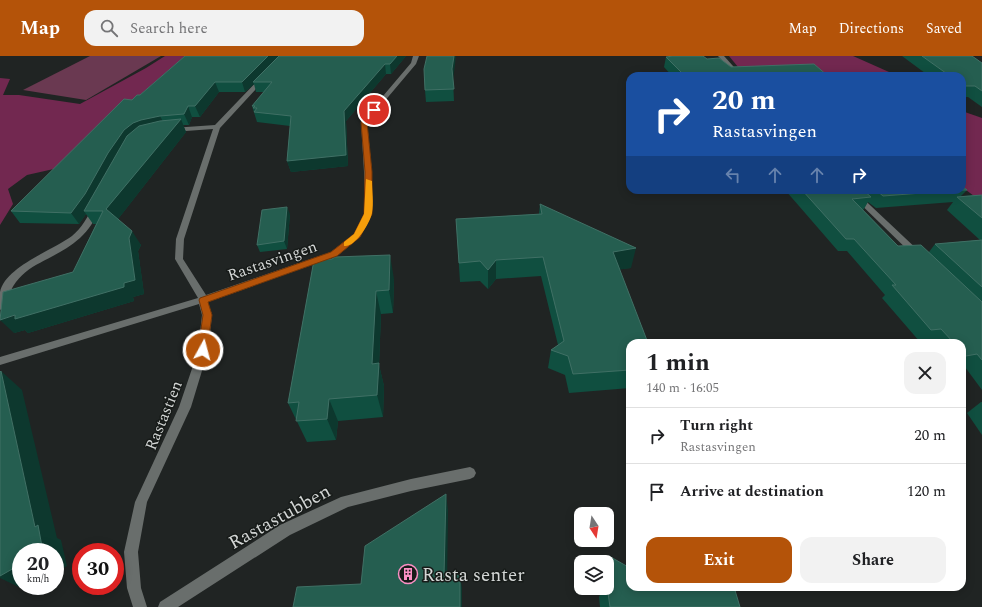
<!DOCTYPE html>
<meta charset="utf-8">
<style>
body{margin:0;font-family:Spectral,serif;background:#f2f2f2;color:#202124;height:100vh;display:flex;flex-direction:column;font-size:15px;white-space:nowrap}
*{box-sizing:border-box;margin:0}
p{font-size:13px;color:#757577}
.icon{flex:none;width:22px;height:22px;fill:none;stroke:currentColor;stroke-width:2;stroke-linecap:round;stroke-linejoin:round}
.map{position:relative;flex:1;overflow:hidden}
.drawer{position:absolute;left:626px;top:283px;width:340px;height:252px;display:flex;flex-direction:column;background:#fff;border-radius:12px;box-shadow:0 2px 10px #0003}
.drawer>*{flex:none}
.guide{position:absolute;left:626px;top:16px;width:340px;height:122px;border-radius:12px;box-shadow:0 2px 10px #0003;background:#1a4fa0;color:#fff;overflow:hidden}
.needle{width:26px;rotate:168deg}
.buttons{position:absolute;left:574px;top:451px;display:grid;gap:8px}
.buttons a{display:grid;place-items:center;width:40px;height:40px;border-radius:8px;background:#fff;box-shadow:0 2px 10px #0003;font-size:20px}
.speed{position:absolute;left:12px;top:487px;display:flex;gap:8px;font-size:20px;font-weight:700;text-align:center}
.speed>*{display:grid;place-content:center;width:52px;height:52px;border-radius:50%;background:#fff;box-shadow:0 2px 10px #0003;line-height:1}
.speed small{font-size:10px;font-weight:400}
.speed .limit{border:6px solid #d22;background:#fff;color:#111}
.pin{position:absolute;display:grid;place-items:center;width:34px;height:34px;color:#fff;margin:-17px;border:2px solid #fff;border-radius:50%;box-shadow:0 1px 4px #0007}
.me{position:absolute;width:44px;margin:-22px;rotate:7deg;stroke-linejoin:round;filter:drop-shadow(0 0 3px #0008)}
.turn{display:flex;align-items:center;gap:14px;height:84px;padding:0 20px;font-size:18px}
.turn .icon{width:52px;height:52px;stroke-width:2.5}
.turn b{display:block;font-size:28px;line-height:34px}
.lanes{display:flex;align-items:center;height:38px;padding:0 20px;background:#0003;justify-content:center;gap:20px;direction:ltr}
.lanes .off{opacity:.35}
.round{display:grid;place-items:center;flex:none;width:42px;height:42px;border-radius:12px;background:#f2f2f2}
.head{display:flex;align-items:center;justify-content:space-between;height:68px;padding:0 20px}
h1{font-size:24px;font-weight:700;line-height:30px}
.action{display:flex;gap:8px;margin-top:auto;padding:8px 20px}
.action a{flex:1;height:46px;border-radius:12px;background:#b45309;color:#fff;font-size:16px;font-weight:700;line-height:46px;text-align:center}
.action a+a{background:#f2f2f2;color:#202124}
ul{padding:0;list-style:none}
li{display:flex;align-items:center;gap:12px;height:56px;padding:0 20px;border-top:1px solid #e0e0e0}
li div{flex:1}
li b{display:block;font-size:15px}
li em{font-style:normal}
header{display:flex;align-items:center;gap:24px;box-sizing:border-box;height:56px;padding:0 20px;background:#b45309;color:#fff}
header strong{font-size:19px}
nav{display:flex;gap:22px;margin-inline-start:auto;font-size:14px}
.search{width:280px;height:36px;background:#f2f2f2;display:flex;align-items:center;gap:10px;box-sizing:border-box;padding:0 14px;border-radius:12px;color:#757577;font-size:15px}
.map>svg:first-child{display:block}
</style>
<header>
<strong>Map</strong>
<div class="search"><svg class="icon" aria-label="search" viewBox="0 0 24 24"><circle cx="10" cy="10" r="6"/><path d="M15 15l6 6"/></svg>Search here</div>
<nav><a>Map</a><a>Directions</a><a>Saved</a></nav>
</header>
<div class="map">
<svg width="982" height="551" viewBox="0 0 982 551">
<rect width="100%" height="100%" fill="#202423"/>
<path fill="#6a3951" d="M90,0h71l-75,44 -63,-10z"/>
<g fill="#722850">
<path d="M165,0h23l-130,112 -31,7 -19,14 5,15 -13,21v-147l10,1 -7,16h16l61,9 66,-36z"/>
<path d="M729,0h124l45,20h-71l-89,-9z"/>
<path d="M962,55l20,7v84l-20,-15z"/>
</g>
<g fill="none" stroke-linecap="round" stroke-linejoin="round">
<g fill="#696e6c" fill-rule="evenodd">
<path d="M413,0h6l-3,8 -49,58 5,50v42l-12,23 -23,19 -129,46 4,13 -4,36 -17,56 -44,95 -9,50 3,36 6,19h-14l-6,-19 -3,-36 11,-50 44,-95 19,-56 4,-36 -3,-11 -199,61v-8l198,-59 -23,-39 1,-20 37,-110 -41,3 -3,-2 3,-2 43,-3 47,-49 5,1 -47,51 -36,111 -1,20 23,36 125,-43 23,-18 10,-20v-42l-3,-50 50,-59z"/>
<path d="M718,0h6l18,20h-6z"/>
<path d="M846,134h8l67,63 1,2 -1,2h-6z"/>
<path d="M94,150h6l1,2c-6,11 -12,22 -21,30 -30,27 -64,23 -75,69l-5,3c0,-5 0,-13 0,-18 5,-25 53,-42 72,-56 10,-8 15,-19 22,-30z"/>
<path d="M470,411l4,2 2,4 -2,4 -4,2 -59,12 -63,16 -58,28 -112,72h-20l2,-5 120,-77 61,-28 70,-18z"/>
</g>
</g>
<g fill="#104f40" fill-rule="evenodd">
<path d="M185,0h221l-15,18h-5l-40,47 2,45 -57,6 -4,-11 3,-35 -33,-4 -5,-16 12,-14h-8l-2,-8 -9,8h-26l-19,25h-8l-3,8h-6l3,7 -68,87 23,26 -3,6 6,43 -11,3 1,4 -106,32 -3,-3 -11,3 59,-61 23,-48h-3l-7,-10 -7,10 -59,-1 -9,-12 121,-111 8,-5z"/>
<path d="M902,0h70l10,7v44l-14,-10h-6v-21h-33z"/>
<path d="M666,1l41,2 24,8 97,9h-156l-8,-9z"/>
<path d="M453,24l1,21 -28,1 -1,-12z"/>
<path d="M785,134h182l-6,6 21,-1v195l-17,-23h-3v-24h-30l-2,-2 -10,1 -38,-44 3,-3 -38,-44h-9l-39,-45zM868,146l8,6 77,-6 -6,8 33,30 -45,4 -6,8 -31,-6 -35,-36 1,-1z"/>
<path d="M540,148l91,64 -12,1 11,74v45l-61,5 -4,-18 -17,-7 3,-18 7,-5 -17,-69 -45,3 -8,10 -8,-8 -20,1 -4,-63 83,-5z"/>
<path d="M290,158l-3,35 -27,3 -3,-7z"/>
<path d="M314,204l80,19 -1,34 -12,1 -2,51 5,21 -1,31 -45,4 -2,19 -29,2 -19,-39z"/>
<path d="M981,346h1v33l-15,-22z"/>
<path d="M609,500l21,31 110,20h-140l-1,-10 4,-9h4v-26z"/>
</g>
<g fill="#0d382e">
<path d="M268,0h13l-28,26 1,2 -9,8 -3,-10z"/>
<path d="M397,0h9l-15,18 -1,-10z"/>
<path d="M454,0h2l-3,25 -1,-12z"/>
<path d="M385,8l1,10 -40,47 2,45 -57,6 -4,-11z"/>
<path d="M215,26l4,10 -19,25 -5,-11z"/>
<path d="M188,50l4,11 -3,8 -5,-11z"/>
<path d="M160,60l6,11 -82,84 2,3 -7,10 -8,-11 37,-60 16,-23 9,-7 8,-3z"/>
<path d="M181,63l5,13 -71,91 -9,-14z"/>
<path d="M287,151l3,7 -3,35 -3,-8z"/>
<path d="M132,175l9,14 -3,6 6,43 -11,3 1,4 -106,32 -3,-3 -11,3 -14,-13 124,-37 5,-45z"/>
<path d="M636,192l-5,20 -23,3 5,-19z"/>
<path d="M390,199l4,24 -1,34 -4,-23z"/>
<path d="M496,204v19l-8,10v-19z"/>
<path d="M376,235l5,23 -2,51 5,21 -1,31 -6,-22 -5,-31z"/>
<path d="M1,315l21,19 35,148 4,2 6,26 -12,7v-21h-12l-8,-25z"/>
<path d="M329,343l9,22 -2,19 -9,-21z"/>
<path d="M446,438l2,16 -1,79 -3,-13z"/>
<path d="M0,498l21,10v22h10l-6,4 -25,-12z"/>
<path d="M460,519l2,13v19h-2z"/>
</g>
<g fill="#255e50" stroke="#407065">
<path d="M185,0h83l-26,26h-27l-20,24h-7l-4,8 -24,2 -19,4 -8,3 -9,7 -16,23 -23,41 -14,19 -60,-2 113,-112 8,1 5,-5h3z"/>
<path d="M279,0h118l-7,8h-5l-41,47 2,44 -59,6 4,-45 -37,-4 3,-4h-4l2,-2h-3l20,-24h-19z"/>
<path d="M427,0h27l-2,13 2,20 -29,1 -1,-21z"/>
<path d="M673,0h30l4,3 12,-1 12,9 83,-3 14,12h-143l-19,-19z"/>
<path d="M922,0h50l10,7v28l-7,-5h-10l-3,-2v-8h-12z"/>
<path d="M181,63l-75,90 26,22 -3,7 6,42 -11,3v4l-109,32v-4l-15,5 3,-28 70,-20 30,-61h-19l43,-75 12,-10 21,-5z"/>
<path d="M962,130l5,4h-5z"/>
<path d="M802,134h61l8,7 -19,2 46,47 23,-1 61,57v58l-5,-6 -11,2 -4,-4v-9h-8l-13,-14 -10,1 -39,-45h4l-42,-46h-8z"/>
<path d="M876,134h85l-78,6z"/>
<path d="M982,139v23l-25,-21z"/>
<path d="M540,148l96,44 -23,4 35,91h-18v27l-57,4 -5,-18 -17,-6 13,-9 -21,-84 -47,3 -8,10 -8,-9 -21,2 -3,-44 86,-5z"/>
<path d="M287,151l-3,34 -27,4 5,-35z"/>
<path d="M982,184v47l-47,-43z"/>
<path d="M390,199l-1,35 -13,1 -4,73 7,-1 -2,32 -48,4 -2,20 -31,2 3,-19 -11,1 26,-143 18,-1 3,-2z"/>
<path d="M1,315l34,156 3,-2 5,27h-22v12l-21,12v-204z"/>
<path d="M446,438l-2,82 16,-1v32h-167l4,-20 64,-3 4,-38z"/>
<path d="M609,500l21,12v19h104l6,20h-130l-3,-21v-5l6,-1z"/>
</g>
<path fill="#b45309" stroke="#753606" d="M372,53l5,1 -10,12 5,50v42l-12,23 -23,19 -129,46 4,13 -5,35 -1,3h-7l-1,-3 5,-35 -4,-15 1,-2 131,-46 23,-18 10,-20 1,-42 -4,-50z"/>
<path fill="#f59e0b" d="M366,123l6,2c0,10 2,22 0,32 -2,10 -17,35 -28,33v-4l10,-8 10,-20z"/>
<defs>
<symbol id="building-ring" viewBox="-11 -11 22 22"><circle r="9.5" fill="#171b19" stroke="#fb8fc4" stroke-width="1.5"/><path d="M-4-6H4V6H1V3H-1V6H-4ZM-2.5-4.3h1.7v1.8h-1.7ZM.8-4.3h1.7v1.8H.8ZM-2.5-1h1.7V.8h-1.7ZM.8-1h1.7V.8H.8Z" fill="#fb8fc4"/></symbol>
</defs>
<g fill-rule="evenodd">
<use href="#building-ring" x="397" y="507" width="22" height="22"/>
</g>
<g text-anchor="middle" stroke-width="3" stroke-linejoin="round" paint-order="stroke">
<g font-size="16" fill="#d3d6d5" stroke="#171b19">
<text transform="translate(272 204) rotate(-19)" y="6">Rastasvingen</text>
<text transform="translate(163 359) rotate(-68)" y="6">Rastastien</text>
</g>
<g font-size="19" fill="#d3d6d5" stroke="#171b19">
<text transform="translate(279 460) rotate(-29)" y="7">Rastastubben</text>
</g>
<g font-size="19" fill="#d3d6d5" stroke="#171b19" text-anchor="start">
<text x="422" y="525">Rasta senter</text>
</g>
</g>
</svg>
<div class="buttons">
<a><svg class="needle" viewBox="-14 -14 28 28"><path d="M0-13l5 13h-10z" fill="#e53935"/><path d="M0 13l5-13h-10z" fill="#757577"/></svg></a>
<a><svg class="icon" aria-label="layers" viewBox="0 0 24 24"><path d="M12 4l9 5-9 5-9-5zM3 14l9 5 9-5"/></svg></a>
</div>
<div class="speed"><div>20<small>km/h</small></div><div class="limit">30</div></div>
<div class="pin" style="left:374px;top:54px;background:#d93025"><svg class="icon" aria-label="arrive" viewBox="0 0 24 24"><path d="M6 21V4h12l-3 4 3 4H6"/></svg></div>
<svg class="me" style="left:203px;top:294px" viewBox="-20 -20 40 40"><circle r="17" fill="#b45309" stroke="#fff" stroke-width="3"/><path d="M0-11L8 9 0 5-8 9z" fill="#fff"/></svg>
<div class="guide">
<div class="turn"><svg class="icon" aria-label="right" viewBox="0 0 24 24"><path d="M7 20v-9h11M14 6l5 5-5 5"/></svg><div><b>20 m</b>Rastasvingen</div></div>
<div class="lanes"><svg class="icon off" aria-label="left" viewBox="0 0 24 24"><path d="M17 20v-9H6M10 6l-5 5 5 5"/></svg><svg class="icon off" aria-label="ahead" viewBox="0 0 24 24"><path d="M12 20V5M6 11l6-6 6 6"/></svg><svg class="icon off" aria-label="ahead" viewBox="0 0 24 24"><path d="M12 20V5M6 11l6-6 6 6"/></svg><svg class="icon" aria-label="right" viewBox="0 0 24 24"><path d="M7 20v-9h11M14 6l5 5-5 5"/></svg></div>
</div>
<section class="drawer">
<div class="head"><div><h1>1 min</h1><p>140 m · 16:05</p></div><a class="round"><svg class="icon" aria-label="close" viewBox="0 0 24 24"><path d="M6 6l12 12M18 6L6 18"/></svg></a></div>
<ul>
<li><svg class="icon" aria-label="right" viewBox="0 0 24 24"><path d="M7 20v-9h11M14 6l5 5-5 5"/></svg><div><b>Turn right</b><p>Rastasvingen</p></div><em>20 m</em></li>
<li><svg class="icon" aria-label="arrive" viewBox="0 0 24 24"><path d="M6 21V4h12l-3 4 3 4H6"/></svg><div><b>Arrive at destination</b></div><em>120 m</em></li>
</ul>
<div class="action"><a>Exit</a><a>Share</a></div>
</section>
</div>
